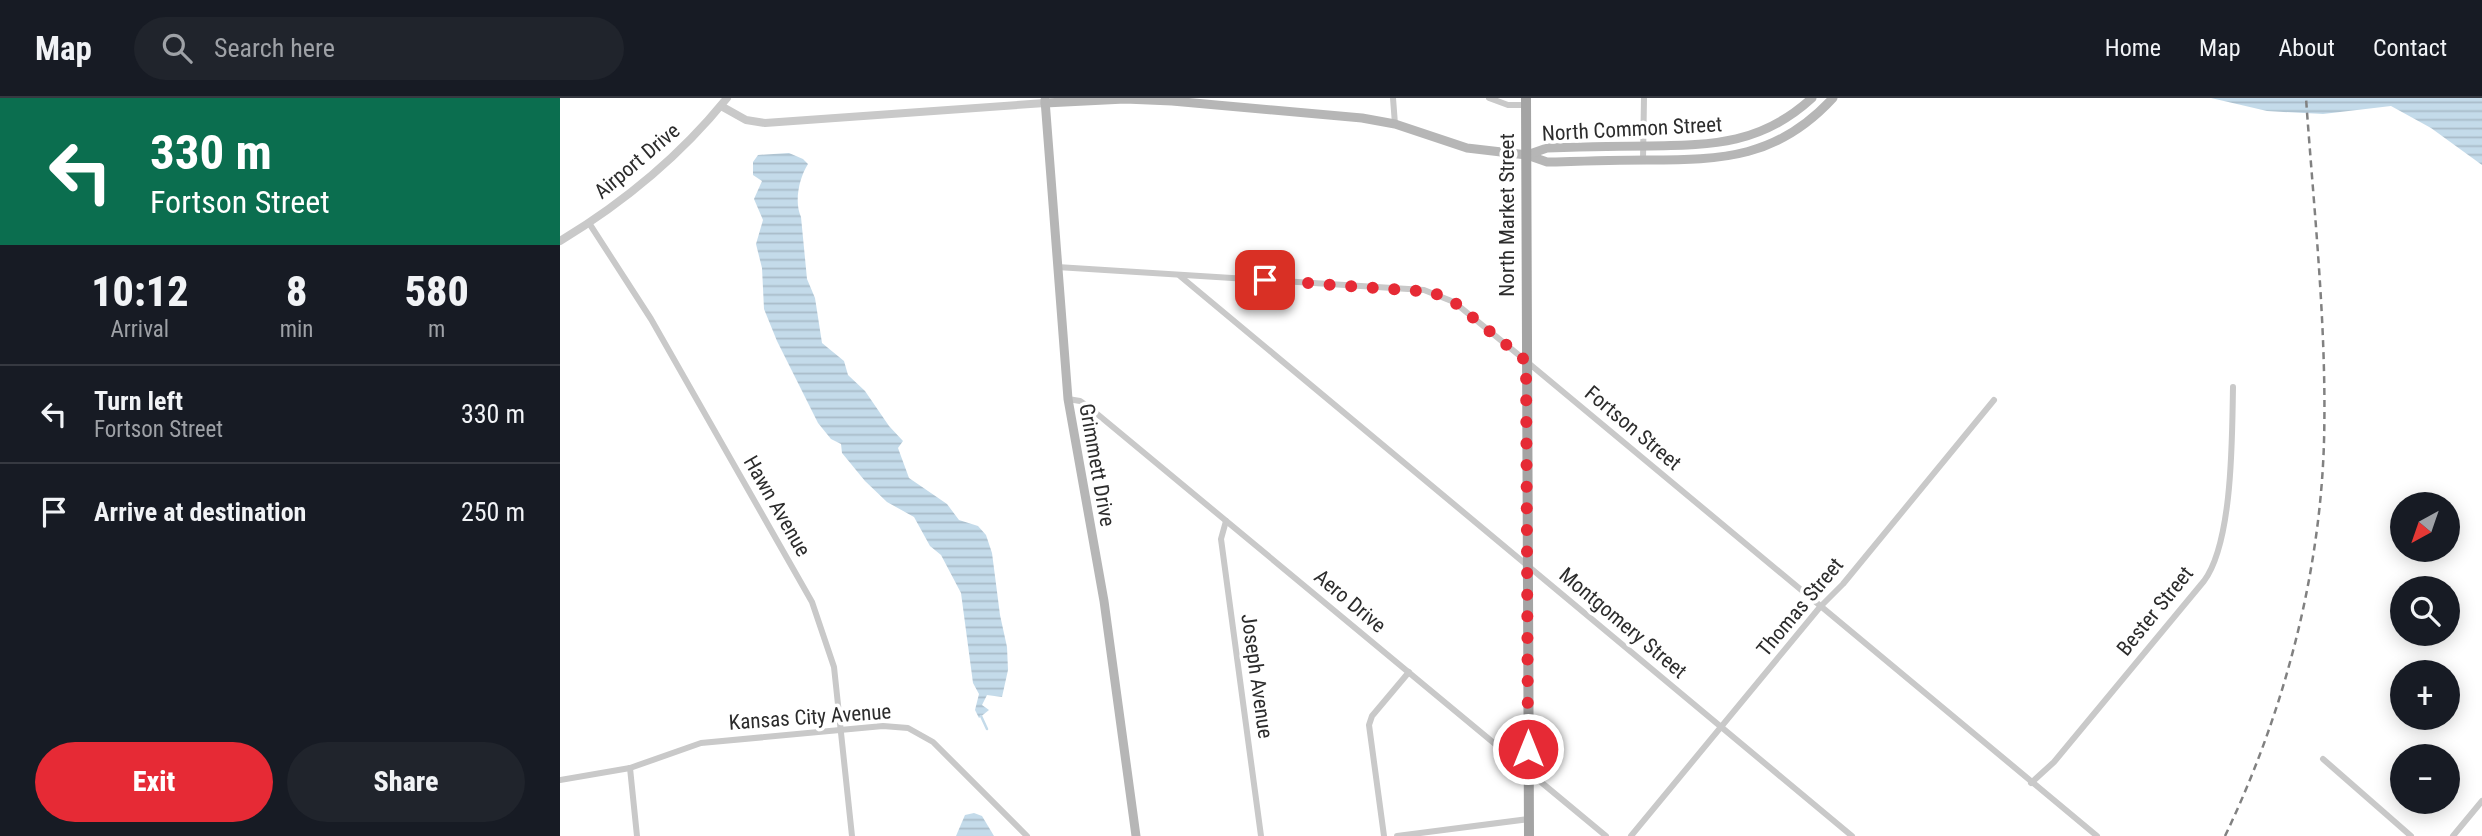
<!DOCTYPE html>
<meta charset="utf-8">
<style>
body{margin:0;font-family:"Roboto Condensed",sans-serif;background:#20242c;color:#f1f3f6;height:100vh;display:flex;flex-direction:column;font-size:26px;white-space:nowrap}
*{box-sizing:border-box;margin:0}
p{font-size:23px;color:#9ea1a6}
.icon{flex:none;width:38px;height:38px;fill:none;stroke:currentColor;stroke-width:2;stroke-linecap:round;stroke-linejoin:round}
.map{position:relative;flex:1;overflow:hidden}
.drawer{display:flex;flex-direction:column;background:#171b24;width:560px}
.drawer>*{flex:none}
.guide{background:#0b6e4f;color:#fff;overflow:hidden}
.needle{width:46px;rotate:220deg}
.controls{position:absolute;left:1830px;top:394px;display:grid;gap:14px}
.controls a{display:grid;place-items:center;width:70px;height:70px;border-radius:50%;background:#171b24;box-shadow:0 4px 18px #0003;font-size:35px}
.pin{position:absolute;display:grid;place-items:center;width:60px;height:60px;color:#fff;margin:-30px;border-radius:14px;box-shadow:0 4px 10px #0006}
.me{position:absolute;width:77px;margin:-38px;rotate:0deg;stroke-linejoin:round;filter:drop-shadow(0 0 5px #0008)}
.turn{display:flex;align-items:center;gap:24px;height:147px;padding:0 35px;font-size:32px}
.turn .icon{width:91px;height:91px;stroke-width:2.5}
.turn b{display:block;font-size:49px;line-height:60px}
.eta{display:flex;justify-content:space-evenly;align-items:center;height:119px;text-align:center}
.eta b{font-size:42px;font-weight:800;line-height:49px}
.action{display:flex;gap:14px;margin-top:auto;padding:14px 35px}
.action a{flex:1;height:80px;border-radius:42px;background:#e62a35;color:#fff;font-size:28px;font-weight:800;line-height:80px;text-align:center}
.action a+a{background:#20242c;color:#f1f3f6}
ul{padding:0;list-style:none}
li{display:flex;align-items:center;gap:21px;height:98px;padding:0 35px;border-top:2px solid #363941}
li div{flex:1}
li b{display:block;font-size:26px}
li em{font-style:normal}
header{display:flex;align-items:center;gap:42px;box-sizing:border-box;height:98px;padding:0 35px;background:#171b24;border-bottom:2px solid #363941}
header strong{font-size:33px}
nav{display:flex;gap:38px;margin-inline-start:auto;font-size:24px}
.search{width:490px;height:63px;background:#20242c;display:flex;align-items:center;gap:18px;box-sizing:border-box;padding:0 24px;border-radius:38px;color:#9ea1a6;font-size:26px}
main{display:flex;flex:1;min-height:0}
.map>svg:first-child{display:block}
</style>
<header>
<strong>Map</strong>
<div class="search"><svg class="icon" aria-label="search" viewBox="0 0 24 24"><circle cx="10" cy="10" r="6"/><path d="M15 15l6 6"/></svg>Search here</div>
<nav><a>Home</a><a>Map</a><a>About</a><a>Contact</a></nav>
</header>
<main>
<section class="drawer">
<div class="guide">
<div class="turn"><svg class="icon" aria-label="left" viewBox="0 0 24 24"><path d="M17 20v-9H6M10 6l-5 5 5 5"/></svg><div><b>330 m</b>Fortson Street</div></div>
</div>
<div class="eta">
<div><b>10:12</b><p>Arrival</p></div>
<div><b>8</b><p>min</p></div>
<div><b>580</b><p>m</p></div>
</div>
<ul>
<li><svg class="icon" aria-label="left" viewBox="0 0 24 24"><path d="M17 20v-9H6M10 6l-5 5 5 5"/></svg><div><b>Turn left</b><p>Fortson Street</p></div><em>330 m</em></li>
<li><svg class="icon" aria-label="arrive" viewBox="0 0 24 24"><path d="M6 21V4h12l-3 4 3 4H6"/></svg><div><b>Arrive at destination</b></div><em>250 m</em></li>
</ul>
<div class="action"><a>Exit</a><a>Share</a></div>
</section>
<div class="map">
<svg width="1922" height="738" viewBox="0 0 1922 738">
<defs>
<pattern id="water-rules" width="6" height="5" patternUnits="userSpaceOnUse" patternTransform="scale(1.75)"><rect width="6" height="5" fill="#c4dbea"/><path d="M0 2.5h6" fill="none" stroke="#a9bcc9"/></pattern>
</defs>
<rect width="100%" height="100%" fill="#fff"/>
<g fill="url(#water-rules)">
<path d="M1651,0h271v67l-51,-37 -40,-22 -68,8 -56,-3z"/>
<path d="M229,55l14,6 5,5c-9,14 -14,38 -7,53l6,62 8,19 7,45 22,18 4,14 17,16 24,35 14,15 -5,7 11,30 38,26 12,16 19,6 8,9 6,18 8,62 7,32 1,23 -6,27 -15,-2 -5,10 7,5 -10,8 -4,-8 4,-16 -6,-11 -12,-90 -20,-38 -11,-9 -16,-29 -27,-15 -22,-21 -23,-28 -1,-9 -10,-5 -13,-16 -41,-82 -13,-32 -2,-41 -6,-24 7,-24 -9,-21 8,-18 -9,-6v-13l5,-7z"/>
<path d="M414,715l8,3 12,20h-38l9,-21z"/>
</g>
<g fill="none" stroke-linecap="round" stroke-linejoin="round">
<path stroke="#c4dbea" stroke-width="2.5" d="M421,618l6,13"/>
<g stroke="#c9c9c9" stroke-width="6">
<path d="M833,0l2,26"/>
<path d="M929,0l19,7h18"/>
<path d="M1083,62l1,-62"/>
<path d="M29,125l62,96 161,283 22,65 18,169"/>
<path d="M497,169l367,23 30,12 72,59 571,475"/>
<path d="M620,178l672,560"/>
<path d="M508,301l12,2 10,7 516,428"/>
<path d="M666,423l-5,18 40,297"/>
<path d="M1763,661l88,77"/>
<path d="M70,670l7,68"/>
<path d="M0,682l70,-12 71,-25 182,-17 25,2 25,14 94,94"/>
<path d="M1471,685l23,-21 150,-181c29,-39 28,-145 29,-194"/>
<path d="M824,738l-15,-111 3,-9 37,-44"/>
<path d="M837,738l132,-17"/>
<path d="M1071,738l189,-229 23,-23 151,-184"/>
<path d="M1893,738l29,-35"/>
</g>
<g stroke="#c9c9c9" stroke-width="8">
<path d="M161,8l25,14 19,3 280,-20"/>
<path d="M0,143c63,-38 121,-86 167,-143"/>
</g>
<g stroke="#b6b6b6" stroke-width="9">
<path d="M485,2l23,299 36,202 32,235"/>
<path d="M485,5l80,-4 47,2 190,17 33,6 72,24 60,7 20,7h9c30,-1 61,-2 91,-2 76,0 131,-2 186,-62"/>
<path d="M967,57l20,-7c34,-1 68,-2 103,-2 64,-1 112,-2 162,-48"/>
</g>
<path stroke="#a4a4a4" stroke-width="10" d="M966,0l3,738"/>
<path stroke="#818181" stroke-width="2.5" stroke-dasharray="7 5" stroke-linecap="butt" d="M1665,738c58,-121 95,-259 99,-394 3,-114 -10,-230 -18,-344"/>
</g>
<g fill="none" stroke-linecap="round" stroke-linejoin="round">
<path stroke="#e62a35" stroke-width="12" stroke-dasharray="0 21.6" d="M705,182l167,12 22,10 72,59 2,388"/>
</g>
<g text-anchor="middle" stroke-width="7" stroke-linejoin="round" paint-order="stroke">
<g font-size="21" fill="#2c2c2c" stroke="#fff">
<text transform="translate(1072 31) rotate(-3)" y="7">North Common Street</text>
<text transform="translate(77 63) rotate(-40)" y="7">Airport Drive</text>
<text transform="translate(947 117) rotate(-90)" y="7">North Market Street</text>
<text transform="translate(1073 330) rotate(40)" y="7">Fortson Street</text>
<text transform="translate(537 367) rotate(80)" y="7">Grimmett Drive</text>
<text transform="translate(217 408) rotate(60)" y="7">Hawn Avenue</text>
<text transform="translate(790 503) rotate(40)" y="7">Aero Drive</text>
<text transform="translate(1240 509) rotate(-50)" y="7">Thomas Street</text>
<text transform="translate(1595 513) rotate(-51)" y="7">Bester Street</text>
<text transform="translate(1063 525) rotate(40)" y="7">Montgomery Street</text>
<text transform="translate(697 578) rotate(82)" y="7">Joseph Avenue</text>
<text transform="translate(250 619) rotate(-4)" y="7">Kansas City Avenue</text>
</g>
</g>
</svg>
<div class="controls">
<a><svg class="needle" viewBox="-14 -14 28 28"><path d="M0-13l5 13h-10z" fill="#e53935"/><path d="M0 13l5-13h-10z" fill="#9ea1a6"/></svg></a>
<a><svg class="icon" aria-label="search" viewBox="0 0 24 24"><circle cx="10" cy="10" r="6"/><path d="M15 15l6 6"/></svg></a>
<a>+</a>
<a>−</a>
</div>
<div class="pin" style="left:705px;top:182px;background:#d93025"><svg class="icon" aria-label="arrive" viewBox="0 0 24 24"><path d="M6 21V4h12l-3 4 3 4H6"/></svg></div>
<svg class="me" style="left:968px;top:651px" viewBox="-20 -20 40 40"><circle r="17" fill="#e62a35" stroke="#fff" stroke-width="3"/><path d="M0-11L8 9 0 5-8 9z" fill="#fff"/></svg>
</div>
</main>
